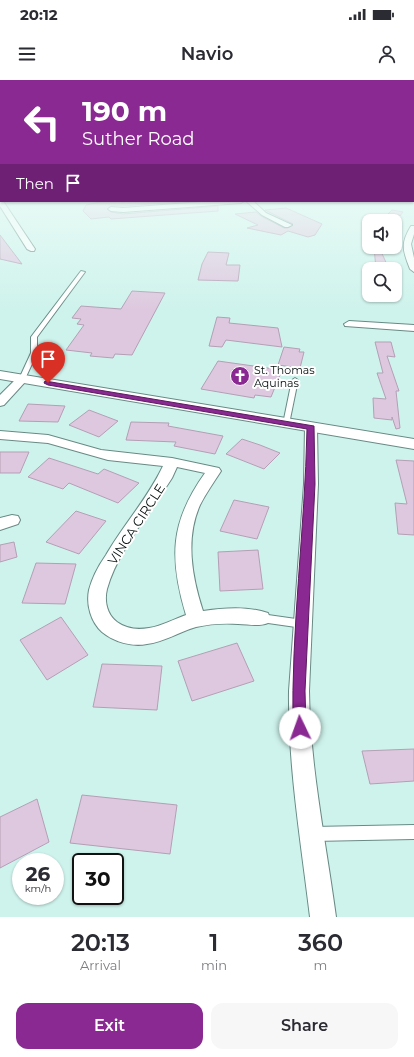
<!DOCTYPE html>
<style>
body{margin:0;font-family:Montserrat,sans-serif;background:#f7f7f7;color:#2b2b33;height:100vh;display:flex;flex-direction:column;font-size:15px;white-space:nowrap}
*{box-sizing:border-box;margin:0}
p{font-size:13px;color:#7c7c81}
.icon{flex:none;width:22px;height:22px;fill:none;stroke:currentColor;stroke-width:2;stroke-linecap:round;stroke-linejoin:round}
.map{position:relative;height:837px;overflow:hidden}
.side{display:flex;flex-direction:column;background:#fff;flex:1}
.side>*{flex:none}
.hud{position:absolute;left:0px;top:0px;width:414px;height:122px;box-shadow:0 1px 3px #0004;background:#8a2992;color:#fff;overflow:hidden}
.controls{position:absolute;left:362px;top:134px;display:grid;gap:8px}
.controls a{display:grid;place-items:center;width:40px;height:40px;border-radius:8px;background:#fff;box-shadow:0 1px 3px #0004;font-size:20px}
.speed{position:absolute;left:12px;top:773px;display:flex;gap:8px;font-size:20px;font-weight:700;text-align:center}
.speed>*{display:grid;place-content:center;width:52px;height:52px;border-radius:50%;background:#fff;box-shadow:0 1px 3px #0004;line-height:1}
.speed small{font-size:10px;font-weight:400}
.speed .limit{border:2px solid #111;border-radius:6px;background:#fff;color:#111}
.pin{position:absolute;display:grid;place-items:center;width:34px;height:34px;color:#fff;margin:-41px -17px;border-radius:50% 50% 50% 0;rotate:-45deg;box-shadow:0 0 4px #0007}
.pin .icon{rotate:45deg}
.me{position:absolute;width:44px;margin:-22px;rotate:357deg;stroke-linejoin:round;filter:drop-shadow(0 0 3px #0008)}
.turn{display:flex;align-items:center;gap:14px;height:84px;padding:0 16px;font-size:18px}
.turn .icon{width:52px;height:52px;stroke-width:2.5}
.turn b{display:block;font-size:28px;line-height:34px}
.then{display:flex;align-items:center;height:38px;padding:0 16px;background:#0003;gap:8px;font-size:15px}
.eta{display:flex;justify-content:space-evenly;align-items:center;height:68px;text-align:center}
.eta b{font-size:24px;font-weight:600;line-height:28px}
.primary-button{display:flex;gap:8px;margin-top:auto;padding:8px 16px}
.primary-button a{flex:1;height:46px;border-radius:12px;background:#8a2992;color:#fff;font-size:16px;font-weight:600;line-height:46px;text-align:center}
.primary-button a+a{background:#f7f7f7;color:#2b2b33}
.status{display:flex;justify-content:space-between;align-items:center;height:28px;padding:0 20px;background:#fff;direction:ltr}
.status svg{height:11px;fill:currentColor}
header{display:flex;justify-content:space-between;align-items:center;height:52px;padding:0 16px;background:#fff;font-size:18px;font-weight:600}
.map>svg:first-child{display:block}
</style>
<div class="status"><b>20:12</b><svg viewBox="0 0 49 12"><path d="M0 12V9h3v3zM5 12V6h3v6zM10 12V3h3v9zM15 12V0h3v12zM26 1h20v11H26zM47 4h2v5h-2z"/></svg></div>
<header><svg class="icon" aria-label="menu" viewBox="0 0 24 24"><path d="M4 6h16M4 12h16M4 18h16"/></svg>Navio<svg class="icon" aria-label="person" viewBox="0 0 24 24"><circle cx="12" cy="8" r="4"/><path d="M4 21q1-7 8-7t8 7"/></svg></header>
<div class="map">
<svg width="414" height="837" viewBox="0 0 414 837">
<rect width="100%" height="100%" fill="#cef3ec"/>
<g fill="#dec8df" stroke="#b49fb5">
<path d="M105,121h90l-72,5h-12l-4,3 4,3 12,2 95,-8v5l-107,8 -2,-2 -18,2 -8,-8 3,-6z"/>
<path d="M286,128l36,16 -7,11 -7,2 -20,-6 -7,4 -34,-7 11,-3 -23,-11 21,-2 5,4 23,12h4l5,-4 -28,-14z"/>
<path d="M392,130l11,2 -7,9 -13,-2z"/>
<path d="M0,155l22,29 -22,-5z"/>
<path d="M374,167h5l10,22h-13z"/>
<path d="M208,172l21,1 -3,12h14l-2,16 -40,-1 4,-16z"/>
<path d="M132,211l33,2 -33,62 -17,-1 -2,4 -23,-2 2,-3 -26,-3 18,-25 -7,-1 4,-5 -9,-1 9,-12 40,3z"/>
<path d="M217,237l13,1 -1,5 49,5 4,19 -56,-7 -4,7 -13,-1z"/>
<path d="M375,262h16l4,15 -8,-1 12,35h-3l4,37 -4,1 -4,-12v3l-18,-2 -1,-20 13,1 -9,-26h6z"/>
<path d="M284,267l16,2 -1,3h5l-4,16 -22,-3z"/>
<path d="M218,281l64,9 -11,27 -16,-2 -1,3 -53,-9z"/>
<path d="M28,324l37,2 -7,16 -39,-1z"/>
<path d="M89,330l29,11 -19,16 -30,-12z"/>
<path d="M131,342l38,1 -1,3 55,10 -8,18 -41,-8 2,-4 -50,-2z"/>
<path d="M242,359l18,6 20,8 -16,16 -38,-15z"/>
<path d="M0,372h29l-9,21h-20z"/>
<path d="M49,378l49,16 6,-5 35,14 -21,20 -49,-20 -6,6 -35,-12z"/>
<path d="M396,380l18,1v74l-16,-1 -3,-31 12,1z"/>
<path d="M234,420l35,7 -12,32 -37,-8z"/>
<path d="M76,431l30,10 -27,33 -33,-12z"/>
<path d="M14,462l3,15 -17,5v-17z"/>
<path d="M258,470l5,39 -43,2 -2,-39z"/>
<path d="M36,483l40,1 -11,40 -43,-1z"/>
<path d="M61,537l27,38 -41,25 -27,-40z"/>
<path d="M237,563l17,38 -62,20 -14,-40z"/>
<path d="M102,584l60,2 -5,44 -64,-3z"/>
<path d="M414,669v32l-44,3 -8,-33z"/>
<path d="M82,715l95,10 -7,49 -100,-11z"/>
<path d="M37,719l12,43 -49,26v-51z"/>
</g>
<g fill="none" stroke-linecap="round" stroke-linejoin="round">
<defs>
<g id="service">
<path d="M81,191l4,1 -48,65v16l-12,26 -3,2 -2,-1 -1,-1 12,-26v-16z"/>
<path d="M295,298l3,2 -9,44 -3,2 -3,-2 9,-44z"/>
<path d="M261,534l42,6 4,1 1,3 -1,3 -4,1 -42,-6 -3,-1 -2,-3 2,-3z"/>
<path d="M414,745v14l-101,2 -5,-2 -2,-5 2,-5 5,-2z"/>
</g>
<g id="minor">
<path d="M0,119l3,2 32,48 -1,2h-3l-4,-2 -27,-43z"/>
<path d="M215,121h29l-3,2 -118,9 -12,-1 -3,-2 3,-2 12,1z"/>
<path d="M246,121h7l13,12 26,12 -4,2h-3l-23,-12z"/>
<path d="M411,146h3v8l-3,10 3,14v14l-4,-3c-7,-18 -10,-25 1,-43z"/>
<path d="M349,241l65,4v6l-69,-5 -1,-2z"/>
<path d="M22,296l4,1 2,2 -2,2 -22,24 -4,1v-11l18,-18z"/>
<path d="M311,343l5,1 1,3 1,57 -9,207c1,76 17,151 27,226h-26c-9,-75 -22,-150 -21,-226l15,-207 1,-57 1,-3z"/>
<path d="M0,351l48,4 53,15 71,8 47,10 2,3c-7,11 -15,22 -21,34 -15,34 -8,72 3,106 20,-3 45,-5 65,2l2,5 -2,5c-10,4 -20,1 -30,1 -14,-1 -29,0 -42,3 -17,5 -32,15 -49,17 -15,3 -33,-2 -45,-12 -11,-10 -16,-27 -13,-42 3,-12 10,-25 17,-35 18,-31 42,-57 57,-89l-55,-6 -60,-17 -48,-4zM177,387l28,6c-35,49 -36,85 -19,142 -12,4 -24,11 -37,13 -12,2 -22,1 -32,-6 -10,-7 -13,-21 -10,-33 10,-37 44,-78 65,-111z"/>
<path d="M12,435l6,1 2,4 -2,4 -18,6v-12z"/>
</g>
<path id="tertiary" d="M0,291l414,68v10l-414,-70z"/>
</defs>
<use href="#service" stroke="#688a84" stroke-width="2"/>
<use href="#minor" stroke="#688a84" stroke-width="2"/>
<use href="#tertiary" stroke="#688a84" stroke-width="2"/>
<use href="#service" fill="#fff" fill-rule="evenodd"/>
<use href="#minor" fill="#fff" fill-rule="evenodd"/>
<use href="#tertiary" fill="#fff" fill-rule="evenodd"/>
</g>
<linearGradient id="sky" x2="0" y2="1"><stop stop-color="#71b5cf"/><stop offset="0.49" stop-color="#e9faf6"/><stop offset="1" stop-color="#e9faf6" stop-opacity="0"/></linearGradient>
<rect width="414" height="230" fill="url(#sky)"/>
<path fill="#8a2992" stroke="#5a1b5f" d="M45,301l269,45 1,58 -10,207 1,37 -1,4 -5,2 -5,-2 -2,-4c-2,-100 12,-199 14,-299l-259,-44 -4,-2z"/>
<defs>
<symbol id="church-disc" viewBox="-11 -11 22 22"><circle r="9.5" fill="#8a2992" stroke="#fff"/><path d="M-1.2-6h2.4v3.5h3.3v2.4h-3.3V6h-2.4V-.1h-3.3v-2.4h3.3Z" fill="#fff"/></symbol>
</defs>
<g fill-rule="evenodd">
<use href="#church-disc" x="229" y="285" width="22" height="22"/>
</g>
<g text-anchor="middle" stroke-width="4" stroke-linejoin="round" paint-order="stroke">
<g font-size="11" fill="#030e0c" stroke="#fff" text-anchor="start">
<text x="254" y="294">St. Thomas<tspan x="254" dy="13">Aquinas</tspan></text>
</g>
<g font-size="13" fill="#030e0c" stroke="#fff">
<text transform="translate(136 444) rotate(-57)" y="5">VINCA CIRCLE</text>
</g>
</g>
</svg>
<div class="controls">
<a><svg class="icon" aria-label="sound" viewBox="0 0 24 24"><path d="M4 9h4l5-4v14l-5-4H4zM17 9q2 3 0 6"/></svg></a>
<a><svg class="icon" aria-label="search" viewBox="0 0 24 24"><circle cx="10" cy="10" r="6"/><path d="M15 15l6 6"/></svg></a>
</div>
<div class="speed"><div>26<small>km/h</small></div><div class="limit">30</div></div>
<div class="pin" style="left:48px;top:303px;background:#d93025"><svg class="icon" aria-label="arrive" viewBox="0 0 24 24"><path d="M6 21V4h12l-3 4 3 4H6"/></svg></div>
<svg class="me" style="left:300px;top:648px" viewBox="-20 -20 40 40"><circle r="19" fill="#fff"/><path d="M0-13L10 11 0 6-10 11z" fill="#8a2992"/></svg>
<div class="hud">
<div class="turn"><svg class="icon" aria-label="left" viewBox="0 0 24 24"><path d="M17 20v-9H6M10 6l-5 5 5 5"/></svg><div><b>190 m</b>Suther Road</div></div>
<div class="then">Then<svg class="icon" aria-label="arrive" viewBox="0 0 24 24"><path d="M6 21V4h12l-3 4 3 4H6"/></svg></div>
</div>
</div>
<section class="side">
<div class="eta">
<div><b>20:13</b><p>Arrival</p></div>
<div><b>1</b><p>min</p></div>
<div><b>360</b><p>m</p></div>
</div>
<div class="primary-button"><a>Exit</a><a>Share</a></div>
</section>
